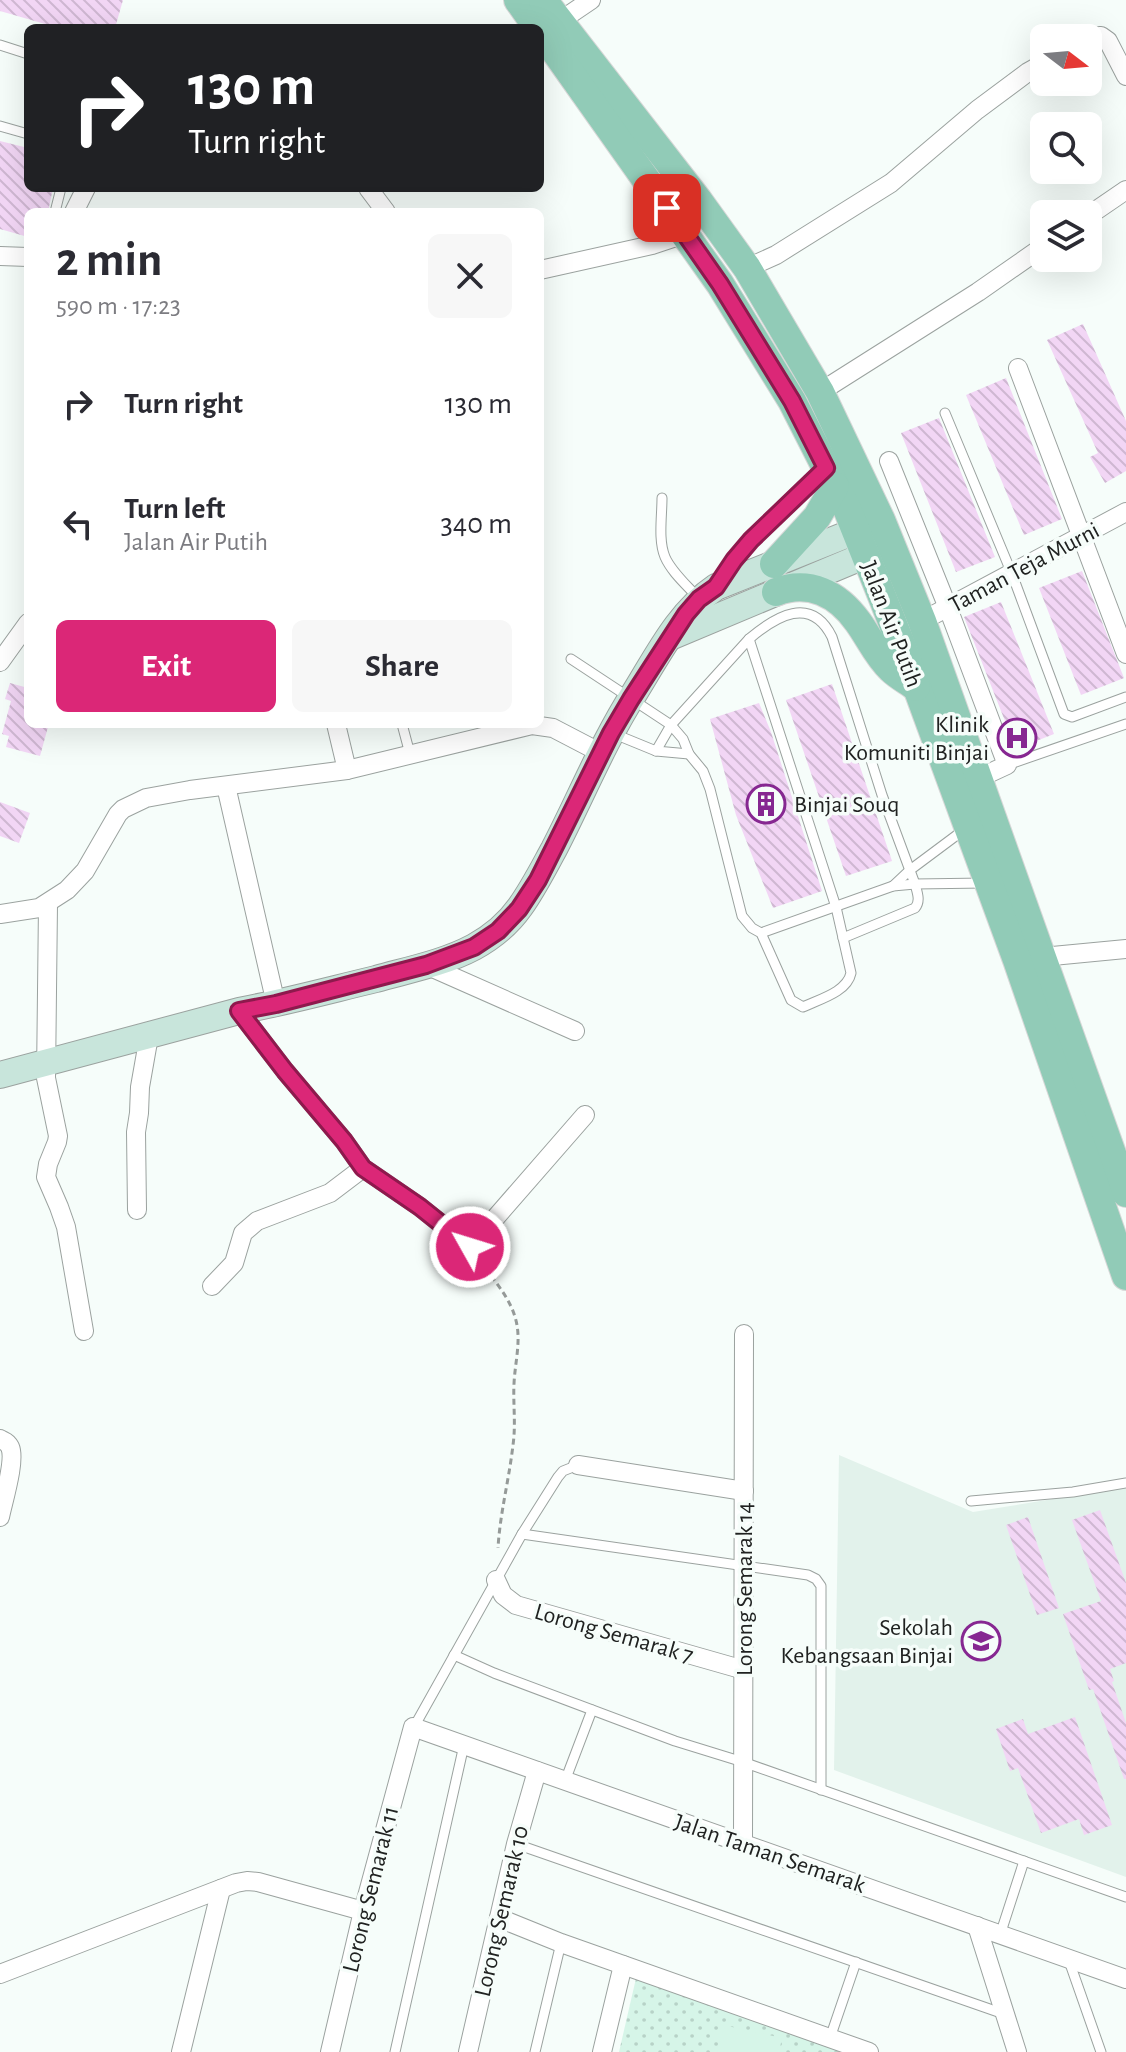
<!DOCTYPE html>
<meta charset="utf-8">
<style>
body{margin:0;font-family:"Alegreya Sans",sans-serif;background:#f7f7f7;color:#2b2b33;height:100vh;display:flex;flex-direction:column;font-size:30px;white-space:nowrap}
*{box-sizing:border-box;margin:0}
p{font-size:26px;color:#7c7c81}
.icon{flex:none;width:44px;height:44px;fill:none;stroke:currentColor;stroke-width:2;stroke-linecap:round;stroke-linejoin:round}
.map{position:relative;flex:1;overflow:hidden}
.side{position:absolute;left:24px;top:208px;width:520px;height:520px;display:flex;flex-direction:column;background:#fff;border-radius:12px;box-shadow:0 8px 32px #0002}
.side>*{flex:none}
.hud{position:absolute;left:24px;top:24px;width:520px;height:168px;border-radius:12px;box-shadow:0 8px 32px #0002;background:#202124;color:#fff;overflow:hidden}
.needle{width:52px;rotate:106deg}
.controls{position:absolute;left:1030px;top:24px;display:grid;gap:16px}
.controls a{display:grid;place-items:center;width:72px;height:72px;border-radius:12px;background:#fff;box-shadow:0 8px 32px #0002;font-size:40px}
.pin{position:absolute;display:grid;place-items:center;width:68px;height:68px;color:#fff;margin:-34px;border-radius:16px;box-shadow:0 4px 12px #0006}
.me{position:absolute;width:88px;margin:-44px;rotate:309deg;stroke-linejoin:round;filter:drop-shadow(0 0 6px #0008)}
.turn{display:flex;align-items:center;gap:28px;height:168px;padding:0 32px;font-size:36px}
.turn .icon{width:104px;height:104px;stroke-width:2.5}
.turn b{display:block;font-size:56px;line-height:68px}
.round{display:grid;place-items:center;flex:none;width:84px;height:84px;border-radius:12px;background:#f7f7f7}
.overview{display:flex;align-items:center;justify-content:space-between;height:136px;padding:0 32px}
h1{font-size:48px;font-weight:700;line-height:60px}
.button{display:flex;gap:16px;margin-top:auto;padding:16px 32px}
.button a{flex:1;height:92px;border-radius:12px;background:#db2777;color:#fff;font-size:32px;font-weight:700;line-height:92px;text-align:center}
.button a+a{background:#f7f7f7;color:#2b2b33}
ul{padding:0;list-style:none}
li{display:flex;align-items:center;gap:24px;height:120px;padding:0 32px}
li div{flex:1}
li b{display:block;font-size:30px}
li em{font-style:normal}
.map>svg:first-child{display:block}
</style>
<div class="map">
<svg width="1126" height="2052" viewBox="0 0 1126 2052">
<defs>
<pattern id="green-dots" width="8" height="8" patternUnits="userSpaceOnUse" patternTransform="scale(2)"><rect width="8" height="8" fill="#d6f5e8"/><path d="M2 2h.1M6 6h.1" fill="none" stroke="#b7d2c7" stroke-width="1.8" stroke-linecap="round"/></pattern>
<pattern id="building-back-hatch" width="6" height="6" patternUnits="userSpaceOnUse" patternTransform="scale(2)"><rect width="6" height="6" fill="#f2d6f5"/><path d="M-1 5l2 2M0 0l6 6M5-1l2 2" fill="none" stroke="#cfb7d2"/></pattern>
</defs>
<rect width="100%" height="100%" fill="#f6fdfa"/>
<path fill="#e2f2eb" d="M839,1455l134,57 153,-25v390l-292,-107z"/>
<path fill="url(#green-dots)" d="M637,1974l225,78h-243z"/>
<path fill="#d6f5e8" d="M723,2025l59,13 -3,14h-62z"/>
<g fill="url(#building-back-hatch)">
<path d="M0,0h123l-8,28h-56l-59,-17z"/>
<path d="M0,141l28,7v40h25l-5,24h-20v25l-28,-8z"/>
<path d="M1083,324l43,97v50l-21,12 -15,-26 8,-4 -51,-113z"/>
<path d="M1006,378l56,141 -38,16 -58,-140z"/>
<path d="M939,418l56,139 -39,15 -55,-139z"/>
<path d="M1082,571l42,107 -43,17 -42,-107z"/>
<path d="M1001,602l53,132 -38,15 -52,-132z"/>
<path d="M10,683l18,5v36l20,3 -8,29 -34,-9 3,-11 -7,-2 9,-33 -6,-2z"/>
<path d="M832,684l60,177 -46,15 -60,-176z"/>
<path d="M759,703l12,29 51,159 -49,17 -37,-93 -26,-96z"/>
<path d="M0,802l30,11 -11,30 -19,-7z"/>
<path d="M1100,1510l26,73v80l-16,6 4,12 -2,1 14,41v56h-2l-31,-90 -4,1 -26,-76 38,-13 -29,-81z"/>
<path d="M1028,1517l31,91 -22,7 -31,-90z"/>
<path d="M1075,1717l37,108 -28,10 -5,-16 -38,14 -23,-65 -8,3 -14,-42 27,-10 5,15z"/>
</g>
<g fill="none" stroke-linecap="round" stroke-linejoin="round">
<defs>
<g id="lane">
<path d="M0,45l28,9"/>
<path d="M0,126l28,8"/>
<path d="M55,212l6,-24"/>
<path d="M945,413l67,161 52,140 8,3 54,-20"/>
<path d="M662,498c0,19 -4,42 3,59 7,16 23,29 34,42"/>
<path d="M722,578c27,-43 67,-74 102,-109"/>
<path d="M571,659l100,66 12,14 6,15 14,17 7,18 32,127 10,12 9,5 30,67 12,7c17,-8 44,-15 48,-34l-15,-66 -87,-268"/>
<path d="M402,724l8,30"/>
<path d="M612,733l44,18 33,3"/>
<path d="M656,751l15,-26 78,-86c27,-23 62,-44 83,-2l50,158 33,89c2,8 6,17 0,24l-72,30"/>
<path d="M1007,765l119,-41"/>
<path d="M893,886l17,-16 55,-41"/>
<path d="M761,933l132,-47 22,-2 70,-1"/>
<path d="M971,1501l102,-9 53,-9"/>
<path d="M522,1534l286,41 8,4 5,7v204"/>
<path d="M454,1655l40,18 181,68 68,21 383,135"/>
<path d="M414,1727l108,-193 36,-57 5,-6 15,-6"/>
<path d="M565,1781l27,-71"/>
<path d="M516,1844l488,170"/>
<path d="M1000,1935l24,-74"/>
<path d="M1068,1958l33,94"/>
<path d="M830,2038l26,-76"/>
<path d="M395,2052l69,-307"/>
<path d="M535,2052l26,-109"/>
</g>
<g id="street">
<path d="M560,21l31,-21"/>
<path d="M1088,38l13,-2 7,5 18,35"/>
<path d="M368,188l18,24"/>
<path d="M74,212l12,-24"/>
<path d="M1088,216l38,-26"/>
<path d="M0,256l28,1"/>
<path d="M747,268l29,-13 115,-72 86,-73 51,-38 16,-9"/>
<path d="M540,270l112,-25 33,-11"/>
<path d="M1018,368l108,286"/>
<path d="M820,392l158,-100 66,-46"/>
<path d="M889,461l59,147 59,157 -28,13"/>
<path d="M922,621l204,-109"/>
<path d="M0,662l28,-39"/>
<path d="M336,724l11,46"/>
<path d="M226,786l50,218"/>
<path d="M48,904l-2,174 12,58 -1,6 -9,22 -2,13 13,30 7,20 18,104"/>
<path d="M0,914l39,-6 28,-18 18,-19 33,-57 5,-5 23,-11 44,-8 157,-20 185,-45 21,3 48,25"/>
<path d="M1042,957l84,-8"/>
<path d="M426,965l149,66"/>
<path d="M239,1011l46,60 59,70 19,27 57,39 50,40 115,-132"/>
<path d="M137,1210l-1,-78 3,-19 1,-26 9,-51"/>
<path d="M212,1286l22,-23 9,-30 14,-12 73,-28 33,-25"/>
<path d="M0,1439c5,3 7,2 10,8 6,13 -7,55 -10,70"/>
<path d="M578,1465l166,26"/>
<path d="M496,1580l7,15 13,10 228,65"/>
<path d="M743,1844l1,-510"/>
<path d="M499,1918l62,25 308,109"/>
<path d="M977,1926l40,126"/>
<path d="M0,1974l236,-91 11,-2 11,1 105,29"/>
<path d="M181,2052l40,-163"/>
<path d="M330,2052l33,-141 50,-184 713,252"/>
<path d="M468,2052l48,-208 21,-73"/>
<path d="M602,2052l21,-87"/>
</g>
<g id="secondary">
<path d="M670,637l215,-90"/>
<path d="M0,1075l239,-64c46,-9 91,-21 137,-32 32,-9 68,-16 98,-32 18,-10 34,-23 46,-40 13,-18 23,-38 34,-58 27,-52 49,-107 81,-157 23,-37 44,-80 81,-105l157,-63"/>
</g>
<g id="primary">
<path d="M518,0l20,28"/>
<path d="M543,0l155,200 49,68 73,124 61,128 41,101 204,572"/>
<path d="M540,30l180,254 72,117 56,110 53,133 116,316 109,316"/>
<path d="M774,564l43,-47 18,-31"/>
<path d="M776,592c33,-13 62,2 82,30 11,15 19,34 33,47 7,7 17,12 25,18"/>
</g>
</defs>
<use href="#lane" stroke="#9ba29f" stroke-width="11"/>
<use href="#street" stroke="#9ba29f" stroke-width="20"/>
<use href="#secondary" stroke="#9ba29f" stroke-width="28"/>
<use href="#primary" stroke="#d7d7d7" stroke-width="30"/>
<path stroke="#959a98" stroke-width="3" stroke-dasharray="6 4" stroke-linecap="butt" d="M479,1260c13,18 30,36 36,57 7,22 0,44 -1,67 -1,20 2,40 -1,61 -4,35 -13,68 -15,103"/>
<use href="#lane" stroke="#fff" stroke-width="9"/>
<use href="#street" stroke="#fff" stroke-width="18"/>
<use href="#secondary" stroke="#c8e5db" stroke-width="26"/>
<use href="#primary" stroke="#91cbb7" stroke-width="28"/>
</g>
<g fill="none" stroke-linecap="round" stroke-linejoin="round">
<defs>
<path id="route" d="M470,1247l-50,-40 -57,-39 -19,-27 -59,-70 -46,-60 37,-7 150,-39 48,-18 24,-16 21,-22 19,-29 73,-147 20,-34 55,-85 13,-15 17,-12 18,-27 17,-20 75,-72 -34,-67 -72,-117 -53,-76"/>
</defs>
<use href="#route" stroke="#8e194d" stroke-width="20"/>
<use href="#route" stroke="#db2777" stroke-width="14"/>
</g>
<defs>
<symbol id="hospital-ring" viewBox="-11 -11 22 22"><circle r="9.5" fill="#f6fdfa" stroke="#862791" stroke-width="1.5"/><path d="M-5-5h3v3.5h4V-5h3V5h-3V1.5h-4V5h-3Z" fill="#862791"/></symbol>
<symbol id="building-ring" viewBox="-11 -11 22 22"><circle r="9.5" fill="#f6fdfa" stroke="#862791" stroke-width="1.5"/><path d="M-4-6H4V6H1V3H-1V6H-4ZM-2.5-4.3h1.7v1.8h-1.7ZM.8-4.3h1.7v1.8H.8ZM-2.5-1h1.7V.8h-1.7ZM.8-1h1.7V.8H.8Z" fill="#862791"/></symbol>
<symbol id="school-ring" viewBox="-11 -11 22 22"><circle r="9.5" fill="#f6fdfa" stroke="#862791" stroke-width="1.5"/><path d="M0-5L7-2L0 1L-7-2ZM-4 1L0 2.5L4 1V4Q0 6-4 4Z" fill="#862791"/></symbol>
</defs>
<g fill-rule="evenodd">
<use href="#hospital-ring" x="995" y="716" width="44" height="44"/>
<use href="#building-ring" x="744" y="782" width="44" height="44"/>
<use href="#school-ring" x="959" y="1619" width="44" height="44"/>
</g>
<g text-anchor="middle" stroke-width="7" stroke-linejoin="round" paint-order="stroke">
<g font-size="24" fill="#202221" stroke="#f6fdfa">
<text transform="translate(1024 567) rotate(-28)" y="8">Taman Teja Murni</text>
<text transform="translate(892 624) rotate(69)" y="8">Jalan Air Putih</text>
<text transform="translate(744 1589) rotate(-90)" y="8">Lorong Semarak 14</text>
<text transform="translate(614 1633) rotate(16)" y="8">Lorong Semarak 7</text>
<text transform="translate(770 1853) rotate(19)" y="8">Jalan Taman Semarak</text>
<text transform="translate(370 1889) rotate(-76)" y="8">Lorong Semarak 11</text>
<text transform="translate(501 1911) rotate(-77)" y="8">Lorong Semarak 10</text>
</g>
<g font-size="24" fill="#202221" stroke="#f6fdfa" text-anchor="end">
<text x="989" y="732">Klinik<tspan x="989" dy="28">Komuniti Binjai</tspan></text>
<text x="794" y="812" text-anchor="start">Binjai Souq</text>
<text x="953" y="1635">Sekolah<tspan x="953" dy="28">Kebangsaan Binjai</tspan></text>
</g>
</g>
</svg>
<div class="controls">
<a><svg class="needle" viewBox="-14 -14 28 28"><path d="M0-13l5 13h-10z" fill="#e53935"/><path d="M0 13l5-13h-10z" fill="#7c7c81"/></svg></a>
<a><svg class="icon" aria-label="search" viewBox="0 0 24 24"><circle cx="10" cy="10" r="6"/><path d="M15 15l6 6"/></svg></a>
<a><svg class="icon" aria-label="layers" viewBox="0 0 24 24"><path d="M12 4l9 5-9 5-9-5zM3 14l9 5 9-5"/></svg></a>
</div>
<div class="pin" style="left:667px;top:208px;background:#d93025"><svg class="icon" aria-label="arrive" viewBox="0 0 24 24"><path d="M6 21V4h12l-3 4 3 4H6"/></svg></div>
<svg class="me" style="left:470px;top:1247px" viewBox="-20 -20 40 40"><circle r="17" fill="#db2777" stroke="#fff" stroke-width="3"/><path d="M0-11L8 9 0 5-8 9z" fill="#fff"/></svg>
<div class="hud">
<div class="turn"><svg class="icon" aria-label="right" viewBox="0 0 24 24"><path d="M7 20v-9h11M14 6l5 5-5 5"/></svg><div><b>130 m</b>Turn right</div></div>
</div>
<section class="side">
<div class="overview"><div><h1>2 min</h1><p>590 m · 17:23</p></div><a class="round"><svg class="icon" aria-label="close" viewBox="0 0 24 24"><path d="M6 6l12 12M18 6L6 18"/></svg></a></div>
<ul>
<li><svg class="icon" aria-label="right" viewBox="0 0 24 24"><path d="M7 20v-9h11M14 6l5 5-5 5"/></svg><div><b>Turn right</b></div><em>130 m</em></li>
<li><svg class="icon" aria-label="left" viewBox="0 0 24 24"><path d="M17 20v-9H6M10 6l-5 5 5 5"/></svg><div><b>Turn left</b><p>Jalan Air Putih</p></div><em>340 m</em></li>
</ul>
<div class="button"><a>Exit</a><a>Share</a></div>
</section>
</div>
